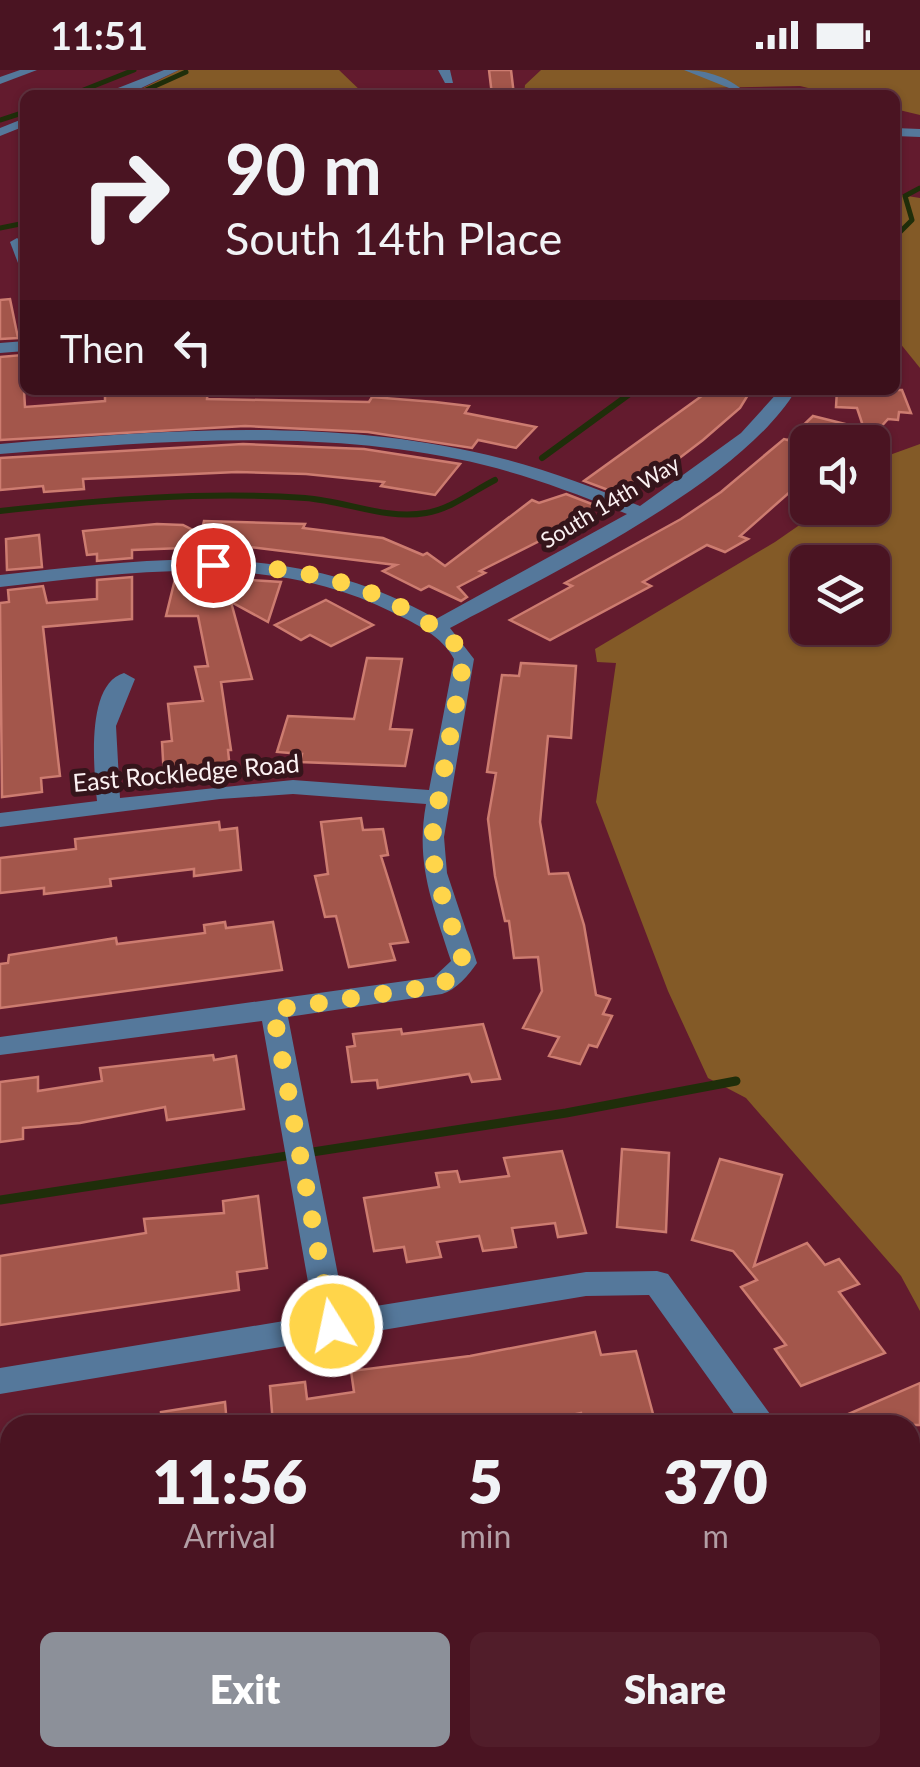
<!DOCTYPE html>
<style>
body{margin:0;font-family:Lato,sans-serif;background:#511d2a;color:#f1f3f6;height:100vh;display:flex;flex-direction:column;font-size:38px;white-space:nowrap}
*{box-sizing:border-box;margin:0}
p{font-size:32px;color:#b29ea5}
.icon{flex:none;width:55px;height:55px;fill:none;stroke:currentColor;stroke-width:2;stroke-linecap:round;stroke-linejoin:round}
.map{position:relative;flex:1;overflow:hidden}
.panel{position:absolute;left:0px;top:1345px;width:920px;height:352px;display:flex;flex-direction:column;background:#4a1422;border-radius:30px 30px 0 0;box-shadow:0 2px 8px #0004,0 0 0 2px #613340}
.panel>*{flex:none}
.guide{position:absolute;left:20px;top:20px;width:880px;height:305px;border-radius:15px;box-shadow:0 2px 8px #0004,0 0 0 2px #613340;background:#4a1422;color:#f1f3f6;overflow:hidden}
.fabs{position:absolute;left:790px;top:355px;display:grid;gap:20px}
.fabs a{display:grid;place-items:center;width:100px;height:100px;border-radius:15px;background:#4a1422;box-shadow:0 2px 8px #0004,0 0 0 2px #613340;font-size:50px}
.pin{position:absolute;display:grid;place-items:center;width:85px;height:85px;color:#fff;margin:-42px;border:5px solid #fff;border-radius:50%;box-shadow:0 2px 10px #0007}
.me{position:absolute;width:110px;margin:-55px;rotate:350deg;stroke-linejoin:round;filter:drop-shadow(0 0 8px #0008)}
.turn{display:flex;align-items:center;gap:35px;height:210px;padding:0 40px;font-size:45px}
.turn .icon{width:130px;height:130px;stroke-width:2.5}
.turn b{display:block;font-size:70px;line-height:85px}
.then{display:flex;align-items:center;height:95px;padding:0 40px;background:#0003;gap:20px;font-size:38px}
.eta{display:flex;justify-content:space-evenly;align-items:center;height:170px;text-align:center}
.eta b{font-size:60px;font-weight:800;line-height:70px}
.action{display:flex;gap:20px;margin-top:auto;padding:20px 40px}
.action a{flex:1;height:115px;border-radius:15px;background:#8c9099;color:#fff;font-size:40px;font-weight:800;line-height:115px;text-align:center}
.action a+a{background:#511d2a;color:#f1f3f6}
.status{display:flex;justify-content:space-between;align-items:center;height:70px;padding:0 50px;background:#4a1422;direction:ltr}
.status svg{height:28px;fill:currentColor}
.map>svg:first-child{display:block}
</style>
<div class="status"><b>11:51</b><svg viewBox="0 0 49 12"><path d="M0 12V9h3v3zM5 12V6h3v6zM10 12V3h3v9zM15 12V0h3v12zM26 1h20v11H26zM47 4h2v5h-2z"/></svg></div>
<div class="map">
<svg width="920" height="1697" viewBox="0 0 920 1697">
<rect width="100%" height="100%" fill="#631b2e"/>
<g fill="#835a27" fill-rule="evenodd">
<path d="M179,0h160l26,25h-236z"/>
<path d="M541,0h379v45l-25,-6v-14h-58l-37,-9 -98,2 6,7h-184l1,-10z"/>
<path d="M895,124l25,4v170l-25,-31z"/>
<path d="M920,374v867l-19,-35 -155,-178 -38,-20 -40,-87 -72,-189 20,-139 -19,-1 -2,-13 180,-107 49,-34h48l1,-47zM808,492h64v66h-64z"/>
</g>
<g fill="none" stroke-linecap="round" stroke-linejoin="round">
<g stroke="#1f2e0a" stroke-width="5">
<path d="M71,25l63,-25"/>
<path d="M135,25l51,-23"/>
<path d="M0,50l25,-8"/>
<path d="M0,158l25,-5"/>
<path d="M895,167l17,-17 -7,-24 15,-8"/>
</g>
<g stroke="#1f2e0a" stroke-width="6">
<path d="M542,388l93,-68"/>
<path d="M0,441c101,-11 204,-20 305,-13 41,3 80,22 121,15 25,-4 47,-22 69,-33"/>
</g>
<path stroke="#1f2e0a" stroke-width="9" d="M0,1130l566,-87 170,-32"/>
</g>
<g fill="#a3564b" stroke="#cd7c70" stroke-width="2.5">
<path d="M489,0h22l3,25h-22z"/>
<path d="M10,229l8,39 -18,1v-39z"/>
<path d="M22,285l3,52 80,-6v-6l103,-5 -1,9 162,3 3,-5 63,5 34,4 -4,7 71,14 -20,21 -38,-8 -6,8 -104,-16 -123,-6 -245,14v-83z"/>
<path d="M710,320h41l-11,18 -37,32 -30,23 -5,-1 -49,32 -35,-13z"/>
<path d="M837,320h65l9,23 -12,-1 -1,8 -10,-1 -20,22 -11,-33 -21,-1z"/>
<path d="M813,346l40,10 -16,16h-29v34l-68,60 8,3 -23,13 -18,-7 -64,37 8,4 -101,54 -40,-20 62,-34 -7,-3 116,-64 40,-27 63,-53 4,1z"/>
<path d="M243,374l121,5 96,15 -25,31 -54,-9 3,-4 -78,-8 -69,-2 -154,7 1,10 -40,3 -1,-6 -43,4v-32z"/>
<path d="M566,424l31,12 -26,15 4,2 -95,48 5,2 -27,14 9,10 -6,4 -32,-15 -8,4 -38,-19 13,-6 -178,-22 29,16 -66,-3 2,-8 -51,2v8l-35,3v-7l-10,1 -4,-24 74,-7 26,1 18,9 3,-13 101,3 -2,4 80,10 40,17 4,-2 18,13 87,-66 7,3z"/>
<path d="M39,465l3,32 -35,3 -1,-31z"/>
<path d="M176,505l105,7 -13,40 -37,-20 21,77 -31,3 10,68h-3l2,20 -66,7 -2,-35 10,-1 -4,-37 35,-3 -8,-34 13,-1 -10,-50h-32z"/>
<path d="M132,507v42l-89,8 17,149 -19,2 1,14 -40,5 -2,-194 9,-1 -1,-12 35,-4 4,17 50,-4v-19z"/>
<path d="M326,530l47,25 -42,21 -21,-11 -9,5 -26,-15z"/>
<path d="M367,588l35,1 -12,70 22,1 -7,36 -105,-4 2,-8 -25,-2 11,-36 66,3z"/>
<path d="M521,593l55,3 -5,72 -23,-2 -8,86 9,52 19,-1 16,52 12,70 14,4 -7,15 9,2 -15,31 -8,-2 -9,19 -31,-8 10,-19 -36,-9 19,-37 -4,-34 -24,1 -5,-37h-4l-10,-45 -7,-57 8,-46 -9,-1 15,-97 17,1z"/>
<path d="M361,748l2,12 20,-1 5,26 -7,1 27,86 -18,2 5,16 -46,7 -13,-51 -11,1 -10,-41 13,-2 -7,-52z"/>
<path d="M219,752l1,8 17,-2 4,42 -47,6v-7l-84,10 1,7 -67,8v-6l-44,5v-35l76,-9 -1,-10z"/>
<path d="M225,852l1,6 47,-6 9,48 -282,38v-44l8,-1 1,-8 107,-17 1,6 88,-11 -1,-8z"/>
<path d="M483,954l17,55 -28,3 -3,-8 -91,14 -1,-8 -25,2 -5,-35 8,-1 -2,-12 48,-5 1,5z"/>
<path d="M213,985l1,5 22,-4 8,53 -77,11 -2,-13 -85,16 -57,5v11l-23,3v-60l38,-5v14l64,-10 -2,-13z"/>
<path d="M622,1079l47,4 -3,79 -49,-5z"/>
<path d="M562,1081l24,82 -28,4 -3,-14 -43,5 4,19 -33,4 -4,-15 -42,6 4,15 -34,5 -3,-15 -30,4 -10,-53 75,-11 -3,-14 21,-2 3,11 49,-6 -5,-18z"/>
<path d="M720,1089l62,16 -28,91 53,-23 18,22 14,-6 20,25 -20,8 46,61 -84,33 -26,-37 11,-4 -45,-58 16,-7 -24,-29 -41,-11z"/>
<path d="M258,1126l9,72 -30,4 2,18 -239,35v-69l146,-23 -2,-14 80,-6 -1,-12z"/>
<path d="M595,1262l6,23 35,-4 20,74h-73l-2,-12 -57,12h-251l-3,-39 35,-4 2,17 47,-7 -3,-21 119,-15z"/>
<path d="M920,1313v42h-97z"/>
<path d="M225,1332l2,23h-65l-1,-13z"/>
</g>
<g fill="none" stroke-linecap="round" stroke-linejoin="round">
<g fill="#55789b" fill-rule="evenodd">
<path d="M20,0h17l-37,14v-7z"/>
<path d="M164,0h15l-44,21 -35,4z"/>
<path d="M438,0h12l3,13h-8z"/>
<path d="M684,0c23,0 48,8 64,25h-13l-6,-7z"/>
<path d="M25,48v8l-25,10v-8z"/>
<path d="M895,58l25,1v8l-25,-1z"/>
<path d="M17,168l8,6v23l-7,-4 -8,-21z"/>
<path d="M25,271v10l-25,2v-10z"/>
<path d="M780,320h16c-56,94 -248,185 -346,238l24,31 -30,178 3,36 30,90c-8,12 -21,27 -35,31l-154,23 57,294 241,-39 71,-1 11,3 110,151h-36l-93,-130 -63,1 -586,98v-26l314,-52 -52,-295 -262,34v-18l434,-60 17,-16c-18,-56 -36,-97 -25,-157l-133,-10 -73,5 -220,28v-14l97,-12c-3,-31 -12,-117 27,-128l11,6 -19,47 4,72 173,-18 136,10 25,-131c-12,-23 -38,-35 -60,-46 -124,-63 -261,-41 -394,-26v-12c154,-17 295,-37 436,44l191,-105c-47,-19 -94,-37 -143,-49 -158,-38 -324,-24 -484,-11v-10c162,-14 328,-27 488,11 52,12 102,31 152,51l101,-73z"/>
<path d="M910,1538l10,4v44l-10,-4z"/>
<path d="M618,1688h52l-4,9h-52z"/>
</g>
</g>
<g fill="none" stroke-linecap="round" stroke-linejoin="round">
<path stroke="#ffd54a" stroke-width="18" stroke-dasharray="0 32.4" d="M213,495c78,2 140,12 207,53 20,12 35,20 44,41l-32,178 3,36 29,91 -22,21 -169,25 59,316"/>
</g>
<g text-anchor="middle" stroke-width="10" stroke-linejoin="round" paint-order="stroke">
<g font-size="22" fill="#fbf1f2" stroke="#35151b">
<text transform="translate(610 432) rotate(-31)" y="8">South 14th Way</text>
</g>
<g font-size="25" fill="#fbf1f2" stroke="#35151b">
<text transform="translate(186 703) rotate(-5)" y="9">East Rockledge Road</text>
</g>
</g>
</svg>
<div class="fabs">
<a><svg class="icon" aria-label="sound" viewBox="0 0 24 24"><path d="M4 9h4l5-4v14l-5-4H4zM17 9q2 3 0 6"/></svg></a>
<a><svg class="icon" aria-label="layers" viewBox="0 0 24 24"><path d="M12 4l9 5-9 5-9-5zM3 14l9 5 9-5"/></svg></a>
</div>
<div class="pin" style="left:213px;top:495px;background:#d93025"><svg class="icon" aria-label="arrive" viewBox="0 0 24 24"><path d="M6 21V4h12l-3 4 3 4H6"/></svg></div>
<svg class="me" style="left:332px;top:1256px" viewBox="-20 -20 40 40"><circle r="17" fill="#ffd54a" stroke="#fff" stroke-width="3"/><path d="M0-11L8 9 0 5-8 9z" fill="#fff"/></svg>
<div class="guide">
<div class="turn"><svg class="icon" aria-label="right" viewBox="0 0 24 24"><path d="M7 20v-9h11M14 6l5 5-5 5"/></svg><div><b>90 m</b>South 14th Place</div></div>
<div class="then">Then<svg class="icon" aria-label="left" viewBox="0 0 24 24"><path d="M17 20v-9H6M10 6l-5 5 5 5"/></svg></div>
</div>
<section class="panel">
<div class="eta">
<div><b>11:56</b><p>Arrival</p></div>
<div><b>5</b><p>min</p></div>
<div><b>370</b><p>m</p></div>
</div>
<div class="action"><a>Exit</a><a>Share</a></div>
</section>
</div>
